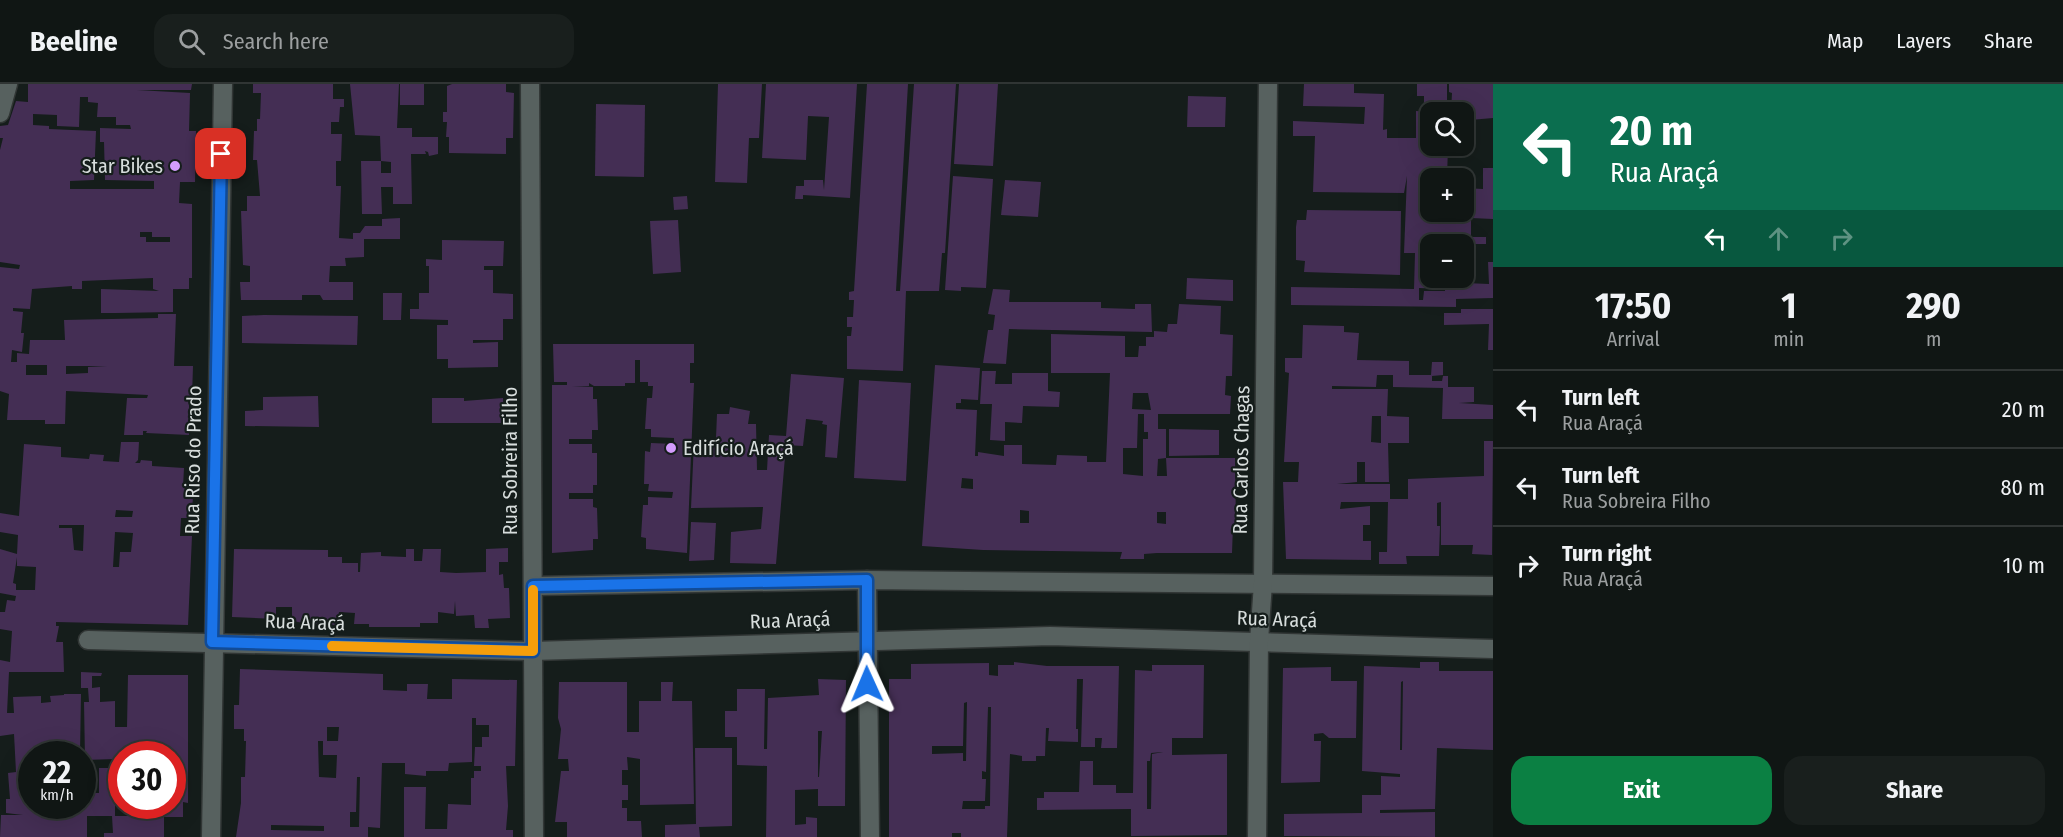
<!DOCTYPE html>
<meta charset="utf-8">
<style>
body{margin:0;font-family:"Fira Sans Condensed",sans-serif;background:#191f1d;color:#f1f3f6;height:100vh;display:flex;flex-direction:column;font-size:22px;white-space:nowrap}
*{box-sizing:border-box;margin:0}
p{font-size:20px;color:#9c9fa0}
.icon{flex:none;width:33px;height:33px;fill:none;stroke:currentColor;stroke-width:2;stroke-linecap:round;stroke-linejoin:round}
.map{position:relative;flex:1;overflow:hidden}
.details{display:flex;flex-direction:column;background:#101614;width:570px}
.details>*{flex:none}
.guide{background:#0b6e4f;color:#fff;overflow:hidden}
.tools{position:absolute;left:1420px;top:18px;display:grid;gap:12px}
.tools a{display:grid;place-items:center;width:54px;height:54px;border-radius:12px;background:#101614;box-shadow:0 6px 24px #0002,0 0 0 2px #303534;font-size:30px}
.speed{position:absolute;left:18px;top:657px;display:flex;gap:12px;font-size:30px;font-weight:700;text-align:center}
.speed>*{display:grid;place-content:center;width:78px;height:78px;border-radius:50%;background:#101614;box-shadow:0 6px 24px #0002,0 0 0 2px #303534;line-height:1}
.speed small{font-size:15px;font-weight:400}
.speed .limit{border:9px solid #d22;background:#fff;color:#111}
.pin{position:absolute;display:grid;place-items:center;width:51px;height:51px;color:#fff;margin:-26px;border-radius:12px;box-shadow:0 3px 9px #0006}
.me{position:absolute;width:66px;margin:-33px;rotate:359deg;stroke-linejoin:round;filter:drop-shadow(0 0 4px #0008)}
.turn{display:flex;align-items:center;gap:21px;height:126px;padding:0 18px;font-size:27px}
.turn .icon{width:78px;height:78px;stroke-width:2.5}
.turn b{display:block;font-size:42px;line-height:51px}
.lanes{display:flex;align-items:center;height:57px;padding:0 18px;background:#0003;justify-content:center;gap:30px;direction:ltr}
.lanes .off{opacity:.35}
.eta{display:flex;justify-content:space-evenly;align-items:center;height:102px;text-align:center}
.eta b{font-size:36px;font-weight:700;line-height:42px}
.button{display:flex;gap:12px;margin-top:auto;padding:12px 18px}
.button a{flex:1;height:69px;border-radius:18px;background:#0b8043;color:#fff;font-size:24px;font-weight:700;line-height:69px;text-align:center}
.button a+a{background:#191f1d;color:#f1f3f6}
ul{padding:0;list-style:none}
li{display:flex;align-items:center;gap:18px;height:78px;padding:0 18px;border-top:2px solid #303534}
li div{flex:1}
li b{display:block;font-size:22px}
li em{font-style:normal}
header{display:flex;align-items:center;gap:36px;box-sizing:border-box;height:84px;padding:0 30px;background:#101614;border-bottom:2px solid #303534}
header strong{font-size:28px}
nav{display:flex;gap:33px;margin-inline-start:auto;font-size:21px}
.search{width:420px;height:54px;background:#191f1d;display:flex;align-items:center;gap:15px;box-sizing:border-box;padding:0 21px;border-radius:18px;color:#9c9fa0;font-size:22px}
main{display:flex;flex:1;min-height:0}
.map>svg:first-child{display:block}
</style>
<header>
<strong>Beeline</strong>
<div class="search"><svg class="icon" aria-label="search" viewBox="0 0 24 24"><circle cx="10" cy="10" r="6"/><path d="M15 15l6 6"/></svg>Search here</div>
<nav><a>Map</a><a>Layers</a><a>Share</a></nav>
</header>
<main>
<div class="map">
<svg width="1493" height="753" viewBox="0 0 1493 753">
<rect width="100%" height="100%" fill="#151d1b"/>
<g fill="#442e54" fill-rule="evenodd">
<path d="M28,0h164l-1,6h-54l53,3 -1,38h7l-1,51h-15l-1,21 13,1v74h-3v11h-16v23l-57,1h-15v-24l58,2 -6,-2v-11l-71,3v8h-10v-3l-40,3 -2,20 -17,-1v3l10,1 -2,21h3l-2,19 -10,-2 -1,12h6v-9l12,1 1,-14h35l-1,-20 94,-2v-4h18l-2,52h19l-1,31h-3v38l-43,-2 1,-2h-4v4h-19l3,-37h20l1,-3 -82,-4 -1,33h-20v-4h-38l2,-26 -9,-3v-124l19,2 1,-4 -20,-3v-112l3,-12h-3v-12l8,-1 8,-24 12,1zM80,13h8v5l10,1 -1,14h19v8h14l1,4 -31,-1v14h4l1,38 49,1v8h-84v-8l24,-1 2,-49 -47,-2v-3l-16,-1v-11l24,1v11l22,1zM140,148h12v5h18v5h-24v-5h-6zM26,281h21v10h-21zM66,282h41l-19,1v6l-22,1z"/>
<path d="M253,0h80v15h11v8h-4l-1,15h-8v12h11l-1,27h-5v25h5l-2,52 14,1v-6h7l5,-7h17v-7l18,-1v21h-36v18l-19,1 1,8h-16l-1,16h24v18h-30l-3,-5h-18v5h-61l-1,-18h10v-16l-7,-1 -2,-54h6v-15h13l-3,-36h-4l1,-29h3v-12h3l1,-26h-8z"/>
<path d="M350,0h49l-2,44h15v9h26v17l-9,2 -1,-4 -3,-1 1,3h-15l1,50h-19v-17h-12l1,27h-20l-1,-53h20v12h10v-11l-10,-1 -1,-25 -25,-1z"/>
<rect x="400" y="0" width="24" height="21"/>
<path d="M452,0h54v8l8,1 -1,45h-7v16l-57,-1v-16h-3l1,-15h-4v-10h4v-26z"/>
<path d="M718,0h44l-3,54h-10l-2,45 -32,-1z"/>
<path d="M766,0h91l-7,114 -47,-3v4h-8l1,-13h8v-6h19l1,10 5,-73 -21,-1 -2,44 -44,-2z"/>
<path d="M867,0h41l-12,207h4l14,-207h42l-11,169h-3l-3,38h-33l-3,80 -56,-2v-33h4l1,-9h-5v-10h6l1,-17h-5v-8l5,-1z"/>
<path d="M959,0h39l-5,82 -39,-2z"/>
<path d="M1304,0h50v9l30,1 -1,36 4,-1v9h29v-27l15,1v34h17l-1,32h-16v34h33v-24l19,1v-21h10v51l-22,-1v19h15v7h-55v34h34v5l24,1 -1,-22h5v36l-37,1v8l-165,-2v-18l123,2 1,-36h-11l3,-77 -3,17 -91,-1 2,-56h-22v-15l71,3 1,-17 -62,-1zM1419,204l26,1v2h-21l-1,9h-4z"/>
<path d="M1417,0h30v28h-15v-9h-8v-7h-7z"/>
<path d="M1449,0h44v34l-23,2v15h-6v-23h-13l1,-19 -3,-1z"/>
<path d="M1188,12l38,1 -1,30h-38z"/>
<path d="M596,20l49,1 -1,72 -49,-1z"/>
<path d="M953,92l40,3 -7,109 -25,-1v4l-16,-1z"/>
<path d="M1005,96l36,2 -3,35 -37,-2z"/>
<path d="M687,112l1,13 -14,1 -1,-13z"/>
<path d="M1307,126l94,1 -1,64 -96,-3 1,-11 -9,-1v-33l1,-7h9z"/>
<path d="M678,136l3,52 -28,2 -3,-53z"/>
<path d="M442,156l62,1 -1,25h-19v4h9v23l20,1v25h-10v21h-30v3l25,-1v25l-50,1v-9h-11v-34h11v-5l-38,-1v-10h9v-16h10v-27h-3v-7l16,1z"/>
<path d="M1187,194l46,2v21l-47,-2z"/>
<path d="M993,205l17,1 -1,12h92v6l34,1v-5h16l1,28 -143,-3 -3,35 -23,-1 5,-33h5l2,-15 -7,-1z"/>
<path d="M383,209h19l-1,27h-18z"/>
<path d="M1179,220l42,2 -1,28 13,1 -1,41h-6l-1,19 6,1 -1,18h-72v15h8v29l-8,1 -1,17h10l-1,-18h69l1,66 -3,1 -1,28h-75l-13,1v5h-24l2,-7 -139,-2 -61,-4 13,-181 45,3 -2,32 -17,-1v4h-5v6l21,1 -2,46h3v-4l26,4v-11h18v19l34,1 1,-10 30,1v6h19l4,-89h-59v-39l74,2v21h13l1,-11h7v-9h8v-6l13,1 1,-8h9zM1133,309h15l3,17 -19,-1zM1138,330h6v18h4v7h-5v37l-20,-2v-26h14zM962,394l11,1v10l-12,-1zM1020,426l9,1v12h-9zM1157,428h9v12l-9,-1z"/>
<path d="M1461,225h32v41h-5l1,-26 -45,1v-12h17z"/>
<path d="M264,231l94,1 -1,29 -115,-2v-27z"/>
<path d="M1303,241l41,1v6l15,1 -2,27 52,1v14h22l1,-13h11v13l-11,1v5h10l1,-5h5v11h26v15l-15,1 34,2v14h-51l1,-31 -50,-1v-12h-16l-1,12 -44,-1v3h56l-1,27 22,1v26h-21l1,39h-24v-20h-8v20l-20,2h53v15h18v-20l76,-3v-35h9l-1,114 -20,-1 1,-9h-32v-48v5l-4,1v23h3l-1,30h-33l1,8h-28v-12h8l1,-50h-47l-1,7 30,-3v19h-7v16h8v19l-85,-1 -3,-77h15l1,-20h-15l5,-89 -4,-1v-14h17zM1372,332h9v27l-10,-1z"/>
<path d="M553,260h141v19h-4v20h4l-7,170 -41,-4v-11l-5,-1 2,-32h5v-8l24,1 1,-6 -25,-1 1,-7h-5l1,-33 5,1 1,-9 23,1v-6l-23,-1v-8h-6l2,-31h5l1,-12h-5v-4h-8v-22h-5v23h-10v3h-31l-5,-3v3h-17l21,1v12h4l1,31h-6v9h-23v5h23v9h5v32h-4v8h-24v6h24v8l4,1 1,31h-5v11l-41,3v-168h15v-3h-13z"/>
<path d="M982,287h14l-1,13h17v-11h36v18l12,1 -1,15 -36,-1 -1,17 -17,-1v19l-15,-1 2,-36h-12z"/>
<path d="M791,290l53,4 -7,80 -12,-1 2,-32 -5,-1 1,-3 -17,-2 -3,27 -17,-1 -10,119 -46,-1 1,-31 30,-3 2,-22 -72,1 3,-66 18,1v-4l4,-1 1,-24h12l1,-7 20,4 -2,13h8l1,46h10l2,-35 17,1z"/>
<path d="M859,296l52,3 -5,98 -52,-3z"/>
<path d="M318,312l1,31 -74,-1v-15l18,-1v-13z"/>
<path d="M432,314h32v3l39,-3 1,25h-72z"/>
<path d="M1169,345l50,1v25l-50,1z"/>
<path d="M121,358h18l-1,18 -3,3h5l1,-3 11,1v5l32,2 -1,19 11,1 -3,30h-10l-1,18h12l-4,89 -132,-3v4h3l-3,16h7l1,30h-55l-2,41h7l-1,-16 28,-1v7l10,-1 -1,-6 14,-1v51v-52h17l-1,60h-18l1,-7h-9v7h-22v52h50v-13h17v-25h16v-9l-30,1 -1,-58h5l-1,-14h-7v-16l21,1 -1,3h-9v12l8,-1v15l15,-1v26h12l1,-52h60v128l-5,-1v15h-19v20h-60v-4h9l-1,-17h-25v21h-87l1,-22h22l-17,-2v-14h4l-2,-26 8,-1 -2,-38 -14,2v-76l10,2 2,-31 -12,-2v-17h5l2,-12 8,1 1,-5 -16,-3v-44l17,5 1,-19 -18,-3v-19l19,3 5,-72 37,3v10l28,2 1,-5 14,1 -1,6 16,1zM116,426l17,1 -1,6h-17zM59,441h25l-1,26 -9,-1 -2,-22h-13zM115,448l18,1 -2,19h-11l-1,15h-6zM17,473v9l19,1 -1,23h-19v-6l-3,-1zM122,670h50v52h-28l-1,10h-28v-42h7z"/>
<path d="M691,438l25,1 -2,37 -25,1z"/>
<path d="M508,464v14h-9v13l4,-1 1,14h5l1,30 -22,1 1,9h-14l-1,-13 -18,1 -1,-15 -1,13 -16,-2v11h-18v4h-51v-3h-15l1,-11 -16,-1 -1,13 -28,-1 -18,-3v-14h-16v12l-44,-2 2,-68 94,1v7h14v6h16v9h2l1,-19 20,-1v4l25,1v-8h8v12h8l1,-12h18l-1,23 16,1 30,-1v-23z"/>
<path d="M1014,578l33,4h72l-2,82h-16l1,-10h-7v9h-14l2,-68h-6l-1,50h2v13l-30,-1 1,-13h-3l-1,28h-9v5h-14v-5l-12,-2 -3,83h-46v-4h-9v4h-63v-158h22v-15l78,-1v12l9,1v-11h16zM967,618l-1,59h-3v-8l-31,1v-8h31l1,-43zM988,623h3l-1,99h-5v3h-23l1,-8h22l1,-22h-4v-8l4,1z"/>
<path d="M1420,578h19v9h54v79l-56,-2 -2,61 -55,1v3l55,-1v25l-151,-1v-22l78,-1v-18h19v-19l19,1v-3l-38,-3 2,-105 56,2zM1403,597l-1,69h-2l1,-68z"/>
<path d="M1152,581h52l-1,73h-31v17l55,-1v81l-96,1v-27l-94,1v-12h7v-6h35l1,-31h13v24h23v8h17l2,-123 17,1zM1163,668l-11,2 -1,55h-4v-48h3l1,-8z"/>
<path d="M1331,583v14h26l-1,57h-27l-6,-5 -9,1v7h7l-1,41 -39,1 2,-115z"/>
<path d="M240,585l143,5v16l24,1v-7h21l-1,15h25v-20l65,1 -2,86h-9l2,40 -2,24h7v7h-109v-50h22l-1,42h22l1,-25 23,1v-27h3v-7h7v-5h-7l1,-19h7v-10h7v-12h-13v-7h-4v44l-23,1 -1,8h-22v5l-21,-2v-11h-23l-2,65 -12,-1v10h-132l5,-34v-26h4l1,-36h-2v-12h-10v-24h5zM327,643h12l-1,14h-11zM318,657h5v14h14l-1,23 -17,-1zM357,693h3l-1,50h-9v-15h6zM271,741l53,1v5l-53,-1z"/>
<path d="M818,595l28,1 -1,126h-27v-17l-23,1v35l11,-1v-7l11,1v19h-51l1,-71 -30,-1v-28h-12v-26h12v-22h28l-1,60h3l1,-51 51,-3zM818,647h4l-3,46h-1z"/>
<path d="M559,598h68v50h12v-31h22v-19h12l-1,19h20l2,103 -54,1v-46l-13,-2 1,13h-6v15h6v15h-6v8h5v13h14l1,16h-75v-15h-12l6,-51h8l-1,-12h-10l3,-30 -3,-11z"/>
<path d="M695,664h37v78l-33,1 1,10h-35v-12l31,-1z"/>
</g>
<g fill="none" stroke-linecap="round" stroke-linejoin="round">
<defs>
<g id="street">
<path d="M530,0l4,753"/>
<path d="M0,29l8,-29"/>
<path d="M867,496l3,257"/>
<path d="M533,502l334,-6 626,6"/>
<path d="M88,556l445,11 517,-15 443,13"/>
<path d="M211,753l12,-753"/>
<path d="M1257,753l2,-196 4,-58 5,-499"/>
</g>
</defs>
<use href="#street" stroke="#313635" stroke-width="21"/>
<use href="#street" stroke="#57615f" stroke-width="18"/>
</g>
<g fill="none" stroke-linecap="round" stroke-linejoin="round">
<defs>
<path id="route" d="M221,70l-9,488 321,9v-65l334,-6v104"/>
</defs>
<use href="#route" stroke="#114b97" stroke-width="15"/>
<use href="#route" stroke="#1a73e8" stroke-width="10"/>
<path stroke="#f59e0b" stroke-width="10" d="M332,562l201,5v-61"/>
</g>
<g fill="#d39cfc" stroke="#151d1b" stroke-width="2">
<circle cx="175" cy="82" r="6"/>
<circle cx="671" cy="364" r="6"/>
</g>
<g text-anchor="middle" stroke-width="4.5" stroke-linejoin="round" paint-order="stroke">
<g font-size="20" fill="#d7dddc" stroke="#151d1b" text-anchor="end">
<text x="163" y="89">Star Bikes</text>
<text x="683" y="371" text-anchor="start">Edifício Araçá</text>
</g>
<g font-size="20" fill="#d7dddc" stroke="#151d1b">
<text transform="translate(193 376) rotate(-89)" y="7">Rua Riso do Prado</text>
<text transform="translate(1241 376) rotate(-89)" y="7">Rua Carlos Chagas</text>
<text transform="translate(510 377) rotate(-90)" y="7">Rua Sobreira Filho</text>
<text transform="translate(1277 535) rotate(2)" y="7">Rua Araçá</text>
<text transform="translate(790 536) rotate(-2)" y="7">Rua Araçá</text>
<text transform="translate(305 538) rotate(2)" y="7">Rua Araçá</text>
</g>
</g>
</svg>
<div class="tools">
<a><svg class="icon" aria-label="search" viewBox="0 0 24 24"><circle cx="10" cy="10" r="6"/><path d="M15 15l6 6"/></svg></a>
<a>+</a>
<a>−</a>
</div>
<div class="speed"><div>22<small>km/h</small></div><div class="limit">30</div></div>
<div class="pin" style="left:221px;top:70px;background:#d93025"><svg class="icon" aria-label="arrive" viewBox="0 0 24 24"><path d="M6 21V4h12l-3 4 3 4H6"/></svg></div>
<svg class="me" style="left:867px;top:600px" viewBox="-20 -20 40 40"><path d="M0-17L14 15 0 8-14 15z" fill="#1a73e8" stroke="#fff" stroke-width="4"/></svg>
</div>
<section class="details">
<div class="guide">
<div class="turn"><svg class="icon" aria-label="left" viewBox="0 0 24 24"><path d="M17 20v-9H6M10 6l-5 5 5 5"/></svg><div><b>20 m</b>Rua Araçá</div></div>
<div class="lanes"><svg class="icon" aria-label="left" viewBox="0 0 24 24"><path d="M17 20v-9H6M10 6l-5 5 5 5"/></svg><svg class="icon off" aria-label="ahead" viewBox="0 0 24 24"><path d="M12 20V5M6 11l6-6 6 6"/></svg><svg class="icon off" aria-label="right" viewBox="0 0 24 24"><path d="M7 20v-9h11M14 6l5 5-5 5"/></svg></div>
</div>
<div class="eta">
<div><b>17:50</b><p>Arrival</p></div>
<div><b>1</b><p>min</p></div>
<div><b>290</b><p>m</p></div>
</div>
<ul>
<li><svg class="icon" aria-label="left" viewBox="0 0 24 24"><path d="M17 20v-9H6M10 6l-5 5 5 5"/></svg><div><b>Turn left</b><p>Rua Araçá</p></div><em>20 m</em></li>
<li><svg class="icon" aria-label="left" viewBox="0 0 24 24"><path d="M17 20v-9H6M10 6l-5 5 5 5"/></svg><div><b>Turn left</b><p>Rua Sobreira Filho</p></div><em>80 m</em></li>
<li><svg class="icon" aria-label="right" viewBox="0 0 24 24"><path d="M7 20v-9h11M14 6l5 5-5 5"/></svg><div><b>Turn right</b><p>Rua Araçá</p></div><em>10 m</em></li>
</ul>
<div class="button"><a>Exit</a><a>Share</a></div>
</section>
</main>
